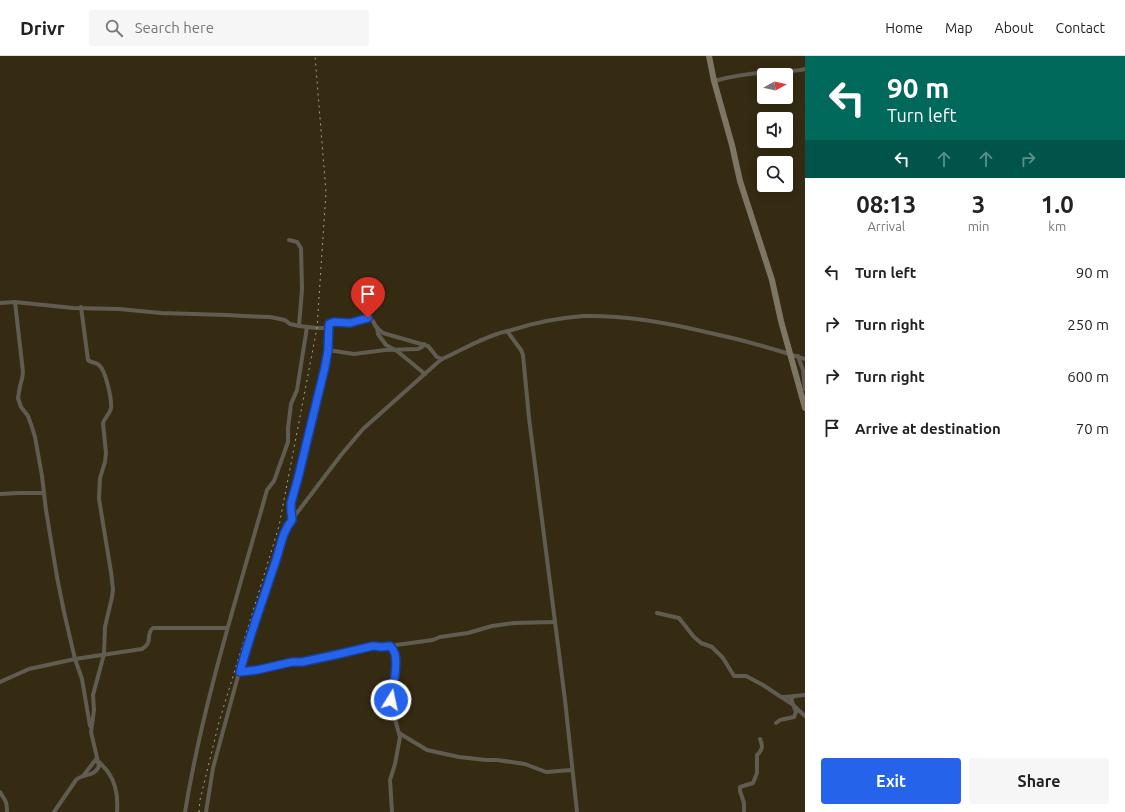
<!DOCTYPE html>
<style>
body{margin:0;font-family:Ubuntu,sans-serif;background:#f6f6f6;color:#222;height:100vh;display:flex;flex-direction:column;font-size:15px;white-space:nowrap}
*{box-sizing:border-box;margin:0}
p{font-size:13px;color:#767676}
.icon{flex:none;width:22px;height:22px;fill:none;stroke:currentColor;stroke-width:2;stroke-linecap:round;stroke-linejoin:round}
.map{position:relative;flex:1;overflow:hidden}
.panel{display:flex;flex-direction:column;background:#fff;width:320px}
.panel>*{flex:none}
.top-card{background:#00695c;color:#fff;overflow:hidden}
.needle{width:26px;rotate:82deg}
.tools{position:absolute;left:757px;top:12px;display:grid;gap:8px}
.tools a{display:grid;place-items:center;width:36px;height:36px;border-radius:4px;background:#fff;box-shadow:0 2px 10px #0003;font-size:20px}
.pin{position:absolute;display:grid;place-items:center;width:34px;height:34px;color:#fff;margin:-41px -17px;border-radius:50% 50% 50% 0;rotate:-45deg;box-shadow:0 0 4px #0007}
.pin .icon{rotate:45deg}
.me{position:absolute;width:44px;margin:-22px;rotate:10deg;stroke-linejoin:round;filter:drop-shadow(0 0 3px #0008)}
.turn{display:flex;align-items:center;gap:14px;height:84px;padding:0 16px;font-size:18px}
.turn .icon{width:52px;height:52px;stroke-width:2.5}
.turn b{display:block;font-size:28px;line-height:34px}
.lanes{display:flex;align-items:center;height:38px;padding:0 16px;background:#0003;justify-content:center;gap:20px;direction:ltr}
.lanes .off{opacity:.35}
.eta{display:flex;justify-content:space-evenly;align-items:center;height:68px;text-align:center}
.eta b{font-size:24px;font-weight:700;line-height:28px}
.primary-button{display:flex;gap:8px;margin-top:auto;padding:8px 16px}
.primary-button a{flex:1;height:46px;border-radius:4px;background:#2563eb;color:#fff;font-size:16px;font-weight:700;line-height:46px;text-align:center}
.primary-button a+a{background:#f6f6f6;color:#222}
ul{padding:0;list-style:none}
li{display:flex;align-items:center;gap:12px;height:52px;padding:0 16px}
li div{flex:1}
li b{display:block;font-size:15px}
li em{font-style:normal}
header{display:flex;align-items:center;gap:24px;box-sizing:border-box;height:56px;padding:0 20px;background:#fff;border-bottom:1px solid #e0e0e0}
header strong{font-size:19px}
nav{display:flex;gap:22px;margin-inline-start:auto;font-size:14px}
.search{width:280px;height:36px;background:#f6f6f6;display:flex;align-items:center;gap:10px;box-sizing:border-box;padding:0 14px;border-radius:4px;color:#767676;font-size:15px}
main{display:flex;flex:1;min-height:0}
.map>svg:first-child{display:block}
</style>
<header>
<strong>Drivr</strong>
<div class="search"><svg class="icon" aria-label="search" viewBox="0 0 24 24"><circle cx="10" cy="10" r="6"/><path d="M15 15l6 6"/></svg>Search here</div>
<nav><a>Home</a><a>Map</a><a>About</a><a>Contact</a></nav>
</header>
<main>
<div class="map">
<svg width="805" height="756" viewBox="0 0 805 756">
<rect width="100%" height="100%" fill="#352b13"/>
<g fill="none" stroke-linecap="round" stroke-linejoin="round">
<g stroke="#615c51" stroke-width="4">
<path d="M714,25c19,-5 39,-8 59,-9 11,-1 21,0 32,-3"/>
<path d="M289,184l8,2 4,6 1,41 -3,37"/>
<path d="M15,246l8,70 -1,7 -2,7 -2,12 3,9 7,9 4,11 3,10 7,39 4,34 11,67 7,35 11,47 7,20 8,47"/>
<path d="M0,247l15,-1 58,6 46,1 42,4 66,2 17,1 26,1 15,3 5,4 9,2 18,2h7l5,-3v-1l5,-2 16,1 19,-5 4,3 3,6 7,6 45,13 9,11 5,2"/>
<path d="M377,271l1,7 8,11 11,6 28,23"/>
<path d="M507,275l14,19 2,5 6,63 36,282 12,112"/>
<path d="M328,294l26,4 31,-4 33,-1 4,-2 2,-3"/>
<path d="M798,300l5,14 2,19"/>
<path d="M0,438l19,-1h25"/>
<path d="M292,464l-1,-9v-8l32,-126 5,-27 1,-25"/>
<path d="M657,557l22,5 15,19 7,6 11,4 11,11 11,18h12l17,9 18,12h4l20,-2"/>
<path d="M390,590l4,6 1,4 -1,25 -3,24 9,32 -5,27 -5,16 2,32"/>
<path d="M240,616l17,-1 35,-9h10l37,-8 34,-8 8,1 52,-7 7,-3 28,-4 24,-7 22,-3 41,-1"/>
<path d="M0,626l29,-13 46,-10 67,-10c12,-7 3,-15 11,-21h74"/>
<path d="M783,642l9,6 13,12"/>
<path d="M776,667l4,-3 14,-3 2,-5 -5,-13 3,-3"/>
<path d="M399,677l28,17 32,7 27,3h11l28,4 21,8 26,-2"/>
<path d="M99,706c3,3 6,6 9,10 8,11 10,27 9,40"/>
<path d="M83,720l14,-18"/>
<path d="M0,736c5,9 7,8 7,20"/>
<path d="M54,756l22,-32c7,-7 19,-3 23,-14l-8,-34 3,-22 -1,-15 11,-41 1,-27 7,-30 1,-8 -2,-17 -12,-73 1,-21 5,-16 1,-9 -3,-30c2,-6 7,-9 8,-15 1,-8 -5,-37 -12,-43 -3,-3 -8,-2 -11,-5l-7,-53"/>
<path d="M185,756c18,-109 52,-215 82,-322l7,-9 14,-39v-14l3,-24 6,-14 10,-63"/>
<path d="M206,756l7,-44 31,-114 12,-38 20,-56 5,-19 6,-15 54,-71 22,-26 74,-66 5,-4c18,-8 36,-19 55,-25 4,-2 8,-2 11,-3 25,-8 48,-13 75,-15 41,-1 82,6 123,16 33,7 66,16 99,27"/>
<path d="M744,756v-9l-4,-12v-4l13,-4 4,-10v-18c6,-6 6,-9 3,-16"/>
</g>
<path stroke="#7e7665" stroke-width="6" d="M709,0l5,25 18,64 8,36 32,99 9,41 24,87"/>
<path stroke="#a79f8e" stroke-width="1" stroke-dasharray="2 4" stroke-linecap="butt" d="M199,756l1,-12 19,-78 60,-196 38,-198 9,-136 -11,-136"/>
</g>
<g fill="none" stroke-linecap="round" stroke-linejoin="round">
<defs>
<path id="route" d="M368,262l-18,5 -16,-1 -5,2 -1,26 -3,17 -27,111 -7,25v8l1,9c-10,12 -11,26 -16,40 -12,37 -26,74 -36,112l17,-2 35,-8h10l37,-8 34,-8 8,1 9,-1c2,2 4,5 5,8 3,11 -2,35 -4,46"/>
</defs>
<use href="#route" stroke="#184099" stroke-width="10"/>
<use href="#route" stroke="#2563eb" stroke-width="7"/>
</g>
</svg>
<div class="tools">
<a><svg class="needle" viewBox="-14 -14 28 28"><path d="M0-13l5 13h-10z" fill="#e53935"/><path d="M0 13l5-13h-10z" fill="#767676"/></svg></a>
<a><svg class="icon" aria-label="sound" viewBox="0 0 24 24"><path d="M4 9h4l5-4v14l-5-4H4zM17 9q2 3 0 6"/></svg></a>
<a><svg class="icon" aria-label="search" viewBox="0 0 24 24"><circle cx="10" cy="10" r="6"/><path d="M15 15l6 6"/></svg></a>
</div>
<div class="pin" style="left:368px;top:262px;background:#d93025"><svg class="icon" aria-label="arrive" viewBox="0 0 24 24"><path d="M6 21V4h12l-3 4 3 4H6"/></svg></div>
<svg class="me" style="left:391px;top:644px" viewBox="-20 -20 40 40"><circle r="17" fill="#2563eb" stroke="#fff" stroke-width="3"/><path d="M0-11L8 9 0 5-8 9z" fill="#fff"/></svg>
</div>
<section class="panel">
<div class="top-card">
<div class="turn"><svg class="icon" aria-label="left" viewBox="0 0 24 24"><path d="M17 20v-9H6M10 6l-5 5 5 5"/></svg><div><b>90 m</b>Turn left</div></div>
<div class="lanes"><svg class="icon" aria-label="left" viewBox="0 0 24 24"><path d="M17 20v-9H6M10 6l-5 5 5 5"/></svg><svg class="icon off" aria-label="ahead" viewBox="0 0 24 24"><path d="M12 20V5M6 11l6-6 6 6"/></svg><svg class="icon off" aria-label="ahead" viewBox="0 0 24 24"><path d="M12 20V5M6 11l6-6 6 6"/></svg><svg class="icon off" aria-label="right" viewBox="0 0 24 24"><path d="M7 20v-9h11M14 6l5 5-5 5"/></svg></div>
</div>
<div class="eta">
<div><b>08:13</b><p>Arrival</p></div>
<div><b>3</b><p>min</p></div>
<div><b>1.0</b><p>km</p></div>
</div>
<ul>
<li><svg class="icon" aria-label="left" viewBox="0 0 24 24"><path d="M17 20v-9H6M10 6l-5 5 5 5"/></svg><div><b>Turn left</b></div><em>90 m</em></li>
<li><svg class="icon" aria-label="right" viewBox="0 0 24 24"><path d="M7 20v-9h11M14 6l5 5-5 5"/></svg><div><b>Turn right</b></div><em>250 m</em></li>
<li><svg class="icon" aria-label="right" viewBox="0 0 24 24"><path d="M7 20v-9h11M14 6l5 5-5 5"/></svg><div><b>Turn right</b></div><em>600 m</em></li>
<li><svg class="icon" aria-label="arrive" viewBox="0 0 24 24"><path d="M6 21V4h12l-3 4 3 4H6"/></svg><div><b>Arrive at destination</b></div><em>70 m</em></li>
</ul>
<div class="primary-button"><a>Exit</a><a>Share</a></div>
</section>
</main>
